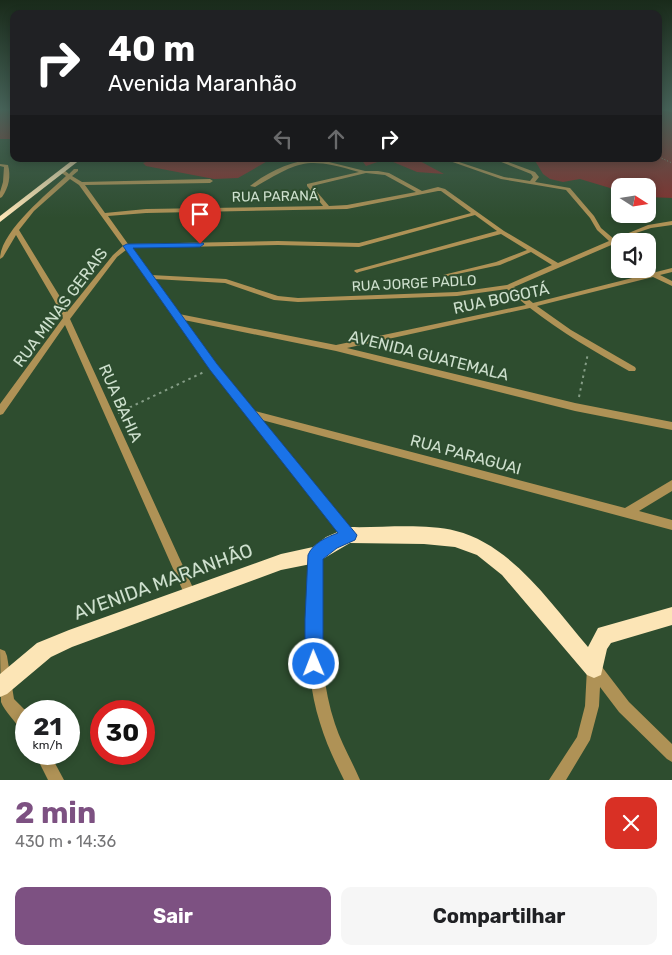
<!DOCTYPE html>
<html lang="pt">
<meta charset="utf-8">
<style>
body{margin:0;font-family:Rubik,sans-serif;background:#f6f6f6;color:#202124;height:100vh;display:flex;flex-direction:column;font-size:19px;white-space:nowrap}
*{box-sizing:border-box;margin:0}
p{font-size:16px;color:#757577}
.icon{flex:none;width:28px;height:28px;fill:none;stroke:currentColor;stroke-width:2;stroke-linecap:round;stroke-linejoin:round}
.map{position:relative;height:780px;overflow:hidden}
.side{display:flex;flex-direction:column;background:#fff;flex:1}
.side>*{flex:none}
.guide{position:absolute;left:10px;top:10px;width:652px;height:152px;border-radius:10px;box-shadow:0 2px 8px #0003;background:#202124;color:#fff;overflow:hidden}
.needle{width:32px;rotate:102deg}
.fabs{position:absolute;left:611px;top:178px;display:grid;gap:10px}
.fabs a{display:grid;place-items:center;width:45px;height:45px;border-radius:10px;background:#fff;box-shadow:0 2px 8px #0003;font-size:25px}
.speed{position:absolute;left:15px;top:700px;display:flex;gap:10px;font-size:25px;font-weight:700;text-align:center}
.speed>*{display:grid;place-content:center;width:65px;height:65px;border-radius:50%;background:#fff;box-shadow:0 2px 8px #0003;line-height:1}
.speed small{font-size:12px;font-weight:400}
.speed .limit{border:8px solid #d22;background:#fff;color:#111}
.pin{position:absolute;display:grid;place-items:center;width:42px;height:42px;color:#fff;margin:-51px -21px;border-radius:50% 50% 50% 0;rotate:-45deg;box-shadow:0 0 5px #0007}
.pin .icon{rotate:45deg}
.me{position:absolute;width:55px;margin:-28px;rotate:359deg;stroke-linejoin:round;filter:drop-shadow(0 0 4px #0008)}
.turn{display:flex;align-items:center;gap:18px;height:105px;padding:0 15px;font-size:22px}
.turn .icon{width:65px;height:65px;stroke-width:2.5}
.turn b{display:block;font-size:35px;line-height:42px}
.lanes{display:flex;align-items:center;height:48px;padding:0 15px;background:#0003;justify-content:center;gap:25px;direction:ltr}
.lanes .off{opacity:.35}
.round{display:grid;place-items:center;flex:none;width:52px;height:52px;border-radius:10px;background:#f6f6f6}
.summary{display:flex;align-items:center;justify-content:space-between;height:85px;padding:0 15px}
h1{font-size:30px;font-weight:700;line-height:38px;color:#7d5182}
.primary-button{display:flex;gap:10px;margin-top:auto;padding:10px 15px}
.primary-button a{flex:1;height:58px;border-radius:10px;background:#7d5182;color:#fff;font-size:20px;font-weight:700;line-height:58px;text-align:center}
.primary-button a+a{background:#f6f6f6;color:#202124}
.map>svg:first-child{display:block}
</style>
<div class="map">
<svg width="672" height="780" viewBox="0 0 672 780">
<rect width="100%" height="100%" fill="#2e4d2f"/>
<g fill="#862e2c">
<rect x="0" y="108" width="14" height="31"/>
<path d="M659,108h13v90l-24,-1v-11h-28v5l-40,-12 -17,3 -13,-3 -7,-5 -9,-15h125z"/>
<path d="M155,159h116l-33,19 -24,1 -68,-13 -3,-3z"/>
<path d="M361,159h55l28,15 -27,-2 -31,-13 -20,7z"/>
</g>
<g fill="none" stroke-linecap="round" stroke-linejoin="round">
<path stroke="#859d86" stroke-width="1" stroke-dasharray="1 2" stroke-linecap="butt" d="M659,157l13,6"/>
<g stroke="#859d86" stroke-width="2" stroke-dasharray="2.5 4" stroke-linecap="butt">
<path d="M579,397l9,-44"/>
<path d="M118,413l88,-42"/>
</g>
<g fill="#af9256" fill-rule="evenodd">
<path d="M659,108l13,2v2l-13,-2z"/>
<path d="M317,159l48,12h13l11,2 33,18 16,-4 7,2 59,42 54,32 51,-22 -12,-11 -7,-12 -24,-28 -65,-11 -57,-20h6l54,18 26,4 3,-4 -2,-3 -37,-15h6l35,13 4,5 -4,5 35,6 24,28 7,12 13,11 34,-14 24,-4v4l-21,3 -15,5 -20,10 -102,44 19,16 139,-35v4l-12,3 12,6v5l-19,-9 -116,29 34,24 64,37 1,2 -1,2h-6c-34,-19 -68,-39 -99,-63l-183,40 228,55 97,19v8l-97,-19 -239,-60 -152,-31 33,45 38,46 370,97 47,-28v11l-33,20 33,9v10l-410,-110 91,111 2,4 -2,4 -4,1 -4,-1 -134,-170 -85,-119 -9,7 -47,62 124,271 2,4 -2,4 -4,2 -4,-2 -121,-273 -62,89 -3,1v-11l63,-86 -9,-18 -38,-65 -13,22 -3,2c0,-27 47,-65 66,-83l-6,-4v-2h4l5,4 5,-5h4v2l-6,5 10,6 128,-3 3,2 -3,2 -125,2 20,28 41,-4 177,-3 -16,-20v-2l52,-12c-52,-15 -58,-12 -104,15l-5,-1c19,-15 43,-26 67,-27zM366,173l19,2 31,17 -69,13 -18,1 -17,-20zM70,179l9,6 44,61 -10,9 -46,57 -5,-12 -43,-70 15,-19zM438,191h3l30,22 -112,30 -81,-2 -150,3 -20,-28 38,-3 201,-4zM475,215l22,16 -142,39 -1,1 3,2 2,-1 142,-38 26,16 -31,12 -53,13v2l57,-12 31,-13 21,13 -45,20 -50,7 -159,6 -20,-2 -52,-17 -75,-4 -20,-27 147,-3 81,2zM154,279l71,4 49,17 24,2 159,-6 50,-7 19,16 -190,40 -157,-31z"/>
<path d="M0,164l8,1c3,11 1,22 -6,32l-2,1v-6l3,-10 1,-15 -4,-1z"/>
<path d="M316,549l4,2 2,4c-2,56 -5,114 13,169 6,19 17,37 25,56h-16c-9,-18 -18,-37 -24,-57 -17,-54 -13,-112 -10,-168l2,-4z"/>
<path d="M0,649l5,2 2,5 7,43 12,12v22l-5,-2c-6,-11 -16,-19 -20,-29z"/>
<path d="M594,661l5,2 30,39 43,42v18l-5,-3 -48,-47 -19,-25 -1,19 -9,34 -24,40h-17l28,-43 8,-31 2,-38 2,-5z"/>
<path d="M35,754h15l14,26h-16z"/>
</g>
<g fill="#fce5b6" fill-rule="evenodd">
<path d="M74,159h7l-81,63v-6z"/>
<path d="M349,527c33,1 75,-4 107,4 56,14 96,74 132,116l10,-19 74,-21v18l-61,18 -4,6 -6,26 -7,3 -7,-3 -85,-100 -25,-20 -22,-8 -31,-3 -74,-1 -34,20 -35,7 -209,77 -21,10 -44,37 -7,3v-23l37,-31 32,-13 212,-76 32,-7 13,-10z"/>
</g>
</g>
<linearGradient id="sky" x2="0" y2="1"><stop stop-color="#192a1a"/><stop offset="0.5" stop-color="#466258"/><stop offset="1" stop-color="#466258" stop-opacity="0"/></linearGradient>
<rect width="672" height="218" fill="url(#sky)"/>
<path fill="#1a73e8" stroke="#114b97" d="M203,243l1,1 -4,3 -67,1 84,116 140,171 -2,5 -18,8 -14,11v105l-3,6 -6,2 -6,-2 -3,-6v-45l3,-64c5,-12 19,-18 30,-22l-128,-163 -87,-124 4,-2z"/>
<g text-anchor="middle" stroke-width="4" stroke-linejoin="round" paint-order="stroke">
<g font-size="14" fill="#cee0ce" stroke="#2e4d2f">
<text transform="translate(275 196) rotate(-1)" y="5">RUA PARANÁ</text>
<text transform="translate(414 283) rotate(-3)" y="5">RUA JORGE PADLO</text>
</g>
<g font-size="16" fill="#cee0ce" stroke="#2e4d2f">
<text transform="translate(501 298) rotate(-12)" y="6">RUA BOGOTÁ</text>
<text transform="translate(60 307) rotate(-53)" y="6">RUA MINAS GERAIS</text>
<text transform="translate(429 355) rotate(14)" y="6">AVENIDA GUATEMALA</text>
<text transform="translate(121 403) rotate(66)" y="6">RUA BAHIA</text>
<text transform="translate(466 454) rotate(15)" y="6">RUA PARAGUAI</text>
</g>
<g font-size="19" fill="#cee0ce" stroke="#2e4d2f">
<text transform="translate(163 581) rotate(-20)" y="7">AVENIDA MARANHÃO</text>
</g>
</g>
</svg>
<div class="fabs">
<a><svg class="needle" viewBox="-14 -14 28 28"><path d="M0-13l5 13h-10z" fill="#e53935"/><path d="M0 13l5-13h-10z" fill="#757577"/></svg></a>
<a><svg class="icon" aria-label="sound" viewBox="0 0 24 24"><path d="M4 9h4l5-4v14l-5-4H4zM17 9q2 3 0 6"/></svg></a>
</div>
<div class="speed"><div>21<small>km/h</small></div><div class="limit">30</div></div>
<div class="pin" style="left:200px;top:244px;background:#d93025"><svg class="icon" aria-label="arrive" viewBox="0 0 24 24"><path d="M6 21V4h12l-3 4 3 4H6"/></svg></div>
<svg class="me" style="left:314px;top:664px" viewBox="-20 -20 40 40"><circle r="17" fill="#1a73e8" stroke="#fff" stroke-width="3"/><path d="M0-11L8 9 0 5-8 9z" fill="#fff"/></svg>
<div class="guide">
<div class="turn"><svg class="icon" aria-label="right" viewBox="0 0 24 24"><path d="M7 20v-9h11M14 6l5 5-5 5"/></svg><div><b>40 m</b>Avenida Maranhão</div></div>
<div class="lanes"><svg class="icon off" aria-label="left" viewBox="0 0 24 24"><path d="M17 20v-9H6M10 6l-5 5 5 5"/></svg><svg class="icon off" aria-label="ahead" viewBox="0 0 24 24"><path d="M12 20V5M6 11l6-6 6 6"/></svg><svg class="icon" aria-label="right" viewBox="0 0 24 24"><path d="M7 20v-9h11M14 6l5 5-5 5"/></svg></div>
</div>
</div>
<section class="side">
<div class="summary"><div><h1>2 min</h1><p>430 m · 14:36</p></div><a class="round" style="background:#d93025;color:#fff"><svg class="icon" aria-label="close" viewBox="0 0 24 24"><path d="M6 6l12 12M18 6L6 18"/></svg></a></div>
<div class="primary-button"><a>Sair</a><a>Compartilhar</a></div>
</section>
